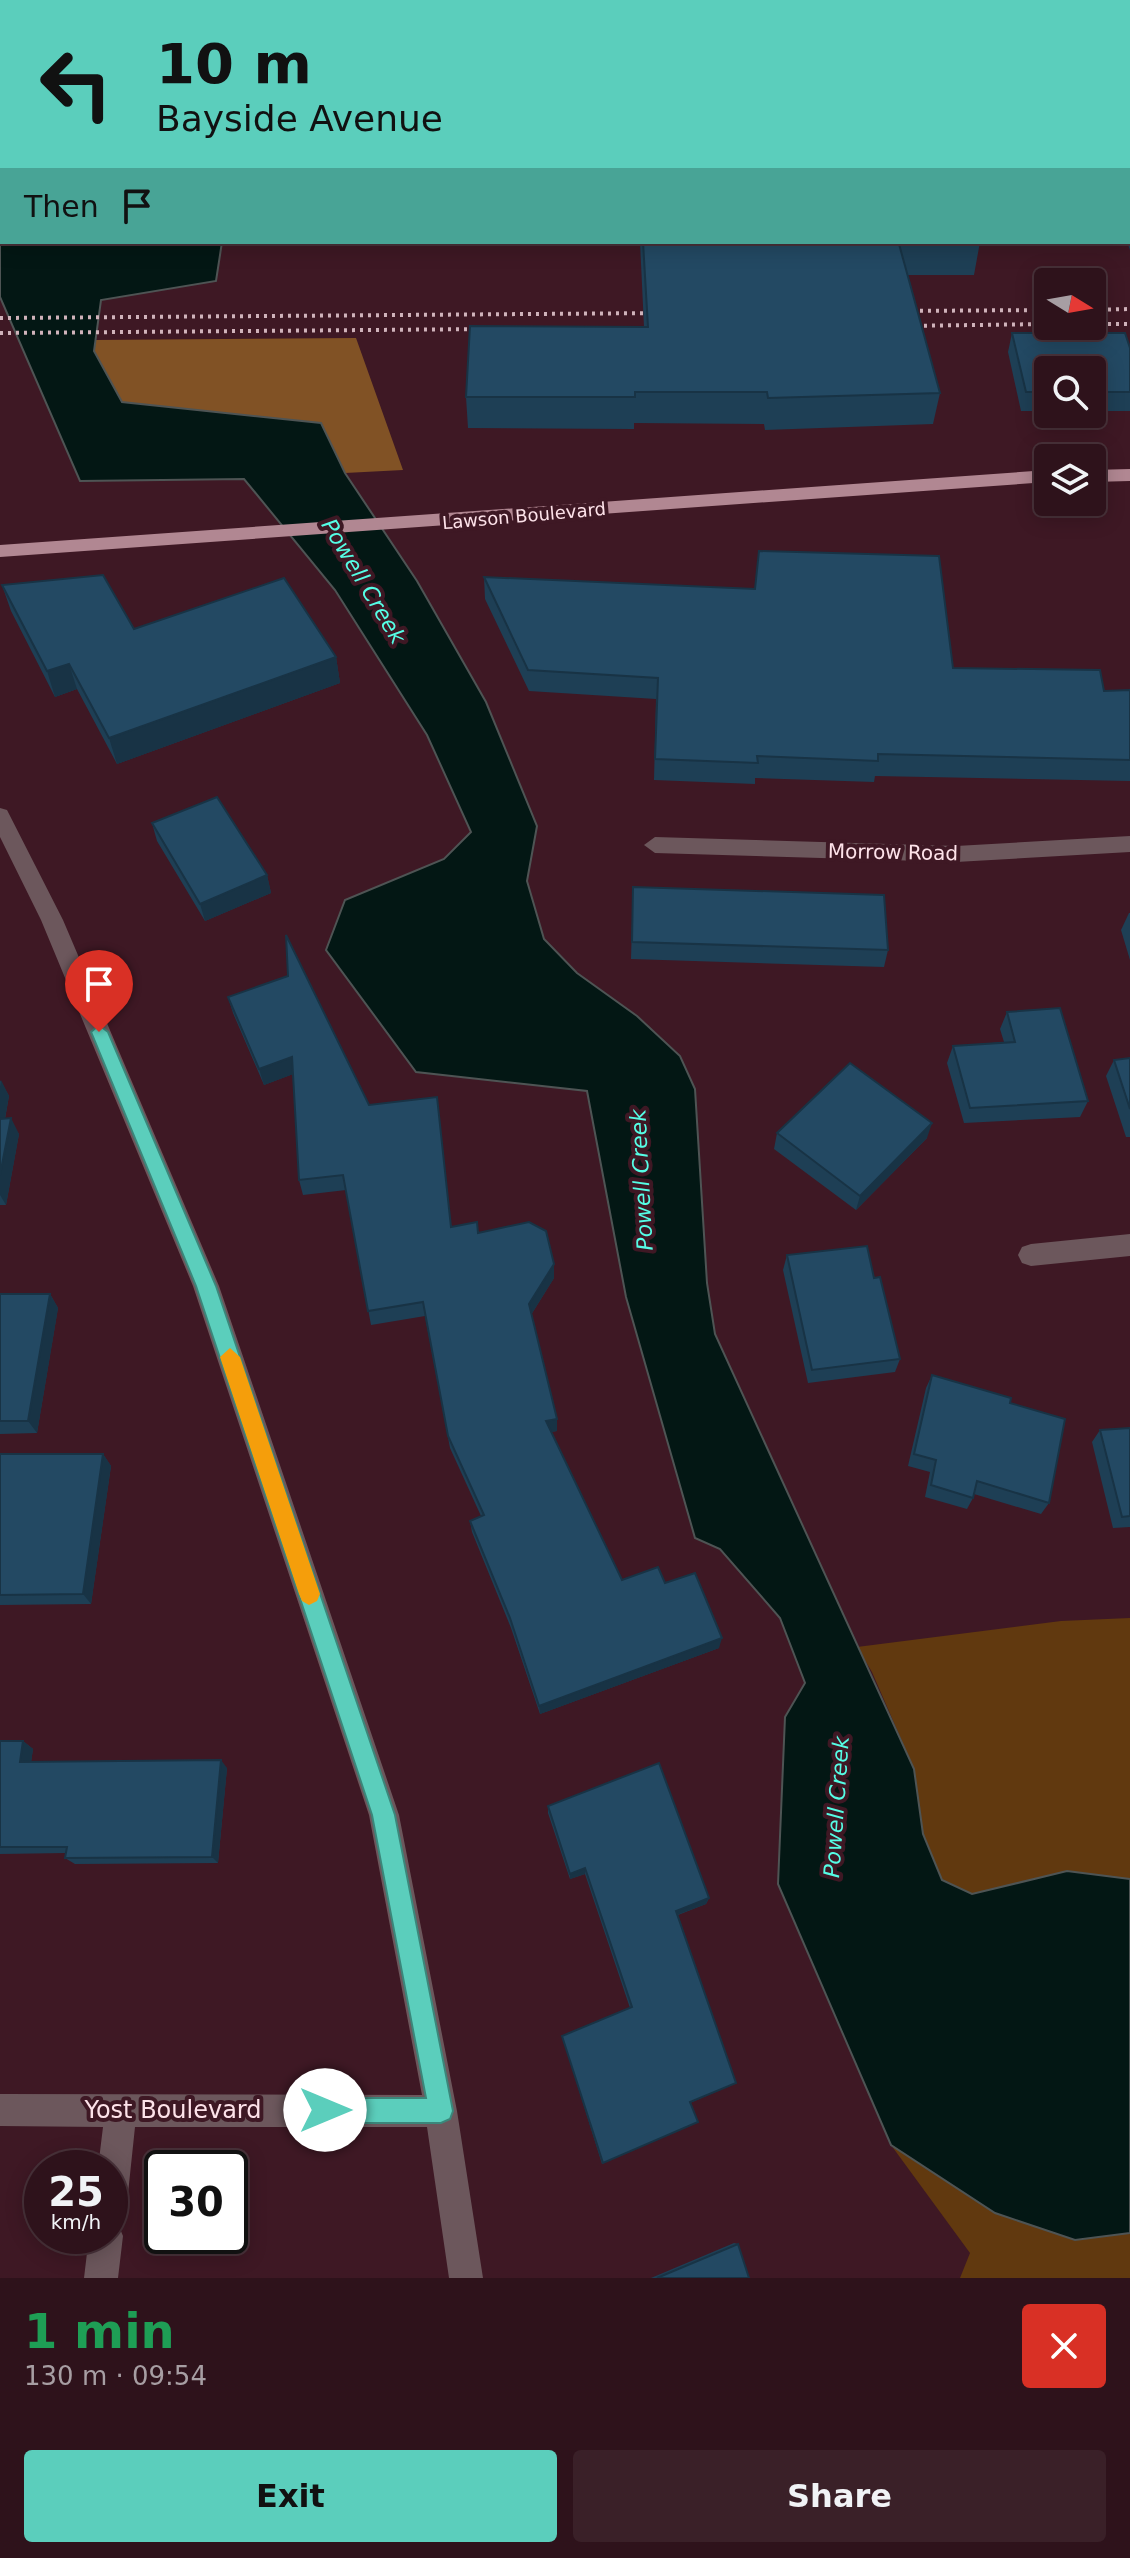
<!DOCTYPE html>
<meta charset="utf-8">
<style>
body{margin:0;font-family:"DejaVu Sans",sans-serif;background:#3a2028;color:#f1f3f6;height:100vh;display:flex;flex-direction:column;font-size:30px;white-space:nowrap}
*{box-sizing:border-box;margin:0}
p{font-size:26px;color:#a79ea3}
.icon{flex:none;width:44px;height:44px;fill:none;stroke:currentColor;stroke-width:2;stroke-linecap:round;stroke-linejoin:round}
.map{position:relative;height:2278px;overflow:hidden}
.side{display:flex;flex-direction:column;background:#2e121b;flex:1}
.side>*{flex:none}
.top-card{position:absolute;left:0px;top:0px;width:1130px;height:244px;box-shadow:0 4px 20px #0003,0 0 0 2px #49323a;background:#5bcebc;color:#111;overflow:hidden}
.needle{width:52px;rotate:101deg}
.controls{position:absolute;left:1034px;top:268px;display:grid;gap:16px}
.controls a{display:grid;place-items:center;width:72px;height:72px;border-radius:8px;background:#2e121b;box-shadow:0 4px 20px #0003,0 0 0 2px #49323a;font-size:40px}
.speed{position:absolute;left:24px;top:2150px;display:flex;gap:16px;font-size:40px;font-weight:700;text-align:center}
.speed>*{display:grid;place-content:center;width:104px;height:104px;border-radius:50%;background:#2e121b;box-shadow:0 4px 20px #0003,0 0 0 2px #49323a;line-height:1}
.speed small{font-size:20px;font-weight:400}
.speed .limit{border:4px solid #111;border-radius:12px;background:#fff;color:#111}
.pin{position:absolute;display:grid;place-items:center;width:68px;height:68px;color:#fff;margin:-82px -34px;border-radius:50% 50% 50% 0;rotate:-45deg;box-shadow:0 0 8px #0007}
.pin .icon{rotate:45deg}
.me{position:absolute;width:88px;margin:-44px;rotate:90deg;stroke-linejoin:round;filter:drop-shadow(0 0 6px #0008)}
.turn{display:flex;align-items:center;gap:28px;height:168px;padding:0 24px;font-size:36px}
.turn .icon{width:104px;height:104px;stroke-width:2.5}
.turn b{display:block;font-size:56px;line-height:68px}
.then{display:flex;align-items:center;height:76px;padding:0 24px;background:#0003;gap:16px;font-size:30px}
.round{display:grid;place-items:center;flex:none;width:84px;height:84px;border-radius:8px;background:#3a2028}
.overview{display:flex;align-items:center;justify-content:space-between;height:136px;padding:0 24px}
h1{font-size:48px;font-weight:600;line-height:60px;color:#1e9e55}
.button{display:flex;gap:16px;margin-top:auto;padding:16px 24px}
.button a{flex:1;height:92px;border-radius:8px;background:#5bcebc;color:#111;font-size:32px;font-weight:600;line-height:92px;text-align:center}
.button a+a{background:#3a2028;color:#f1f3f6}
.map>svg:first-child{display:block}
</style>
<div class="map">
<svg width="1130" height="2278" viewBox="0 0 1130 2278">
<rect width="100%" height="100%" fill="#3e1824"/>
<g fill="#61390f">
<path d="M1130,1618v261l-63,-8 -95,24 -30,-15 -19,-46 -9,-65 -42,-97 -15,-25 204,-26z"/>
<path d="M891,2145l104,68 80,27 55,-7v45h-170l10,-25z"/>
</g>
<path fill="#815225" d="M356,338l47,132 -58,3 -24,-50 -199,-21 -28,-51 1,-11z"/>
<path fill="#031714" stroke="#4e5454" stroke-width="2" d="M0,0l403,2h-401v240h220l-6,39 -115,19 -7,51 28,51 199,21 24,50 72,108 69,121 51,124 -10,55 17,58 33,34 60,43 43,40 15,33 12,194 8,51 199,435 9,65 19,46 30,14 95,-23 63,8v354l-55,7 -80,-27 -104,-68 -113,-261 7,-167 20,-34 -25,-65 -60,-69 -25,-11 -69,-241 -39,-206 -171,-19 -90,-122 19,-50 99,-41 27,-27 -44,-97 -92,-145 -91,-111 -164,2 -80,-184z"/>
<g fill="none" stroke-linecap="round" stroke-linejoin="round">
<g fill="#6c575c" fill-rule="evenodd">
<rect x="1128" y="114" width="2" height="8"/>
<path d="M0,808l7,2 56,110 156,366 180,529 58,296 26,167h-34l-22,-151h-292l-8,76 -5,12 -12,5v-52h-12l5,-41 -103,-1v-32l422,1 -53,-280 -176,-529 -152,-366 -41,-83z"/>
<path d="M1130,836v16l-174,10 -301,-9 -11,-8 11,-8 301,9z"/>
<path d="M1130,1234v22l-99,10 -9,-3 -4,-8 4,-8 9,-3z"/>
<path d="M110,2221l8,3 5,12 -5,42h-34l5,-42h21z"/>
</g>
<g fill="#b18792" fill-rule="evenodd">
<path d="M1130,469v12l-38,1v-12z"/>
<path d="M1048,470v12l-1048,75v-12z"/>
</g>
<g stroke="#d0b3bb" stroke-width="4" stroke-dasharray="3 5" stroke-linecap="butt">
<path d="M1092,310l38,-1"/>
<path d="M896,311l152,-1"/>
<path d="M0,318l664,-5"/>
<path d="M1092,324h38"/>
<path d="M900,326l148,-2"/>
<path d="M0,333l492,-4"/>
</g>
</g>
<g fill="#1e3f55">
<path d="M1130,0v78h-2v-76z"/>
<path d="M1128,135h2v115l-3,-8z"/>
<path d="M640,242h340l-6,33h-66l32,118 -7,31 -168,6 -1,-6 -130,-1v6l-166,-1 -2,-31 178,-70z"/>
<path d="M1012,333l118,15v63h-38v-41h-44v41h-27l-13,-59z"/>
<path d="M484,577l469,91 151,23 26,-1v91l-255,-5 -1,6 -119,-4v6l-101,-4 2,-81 -127,-8 -44,-92z"/>
<path d="M2,585l132,44 202,28 4,26 -223,81 -40,-75 -22,8 -44,-86z"/>
<path d="M152,823l115,52 4,18 -66,28 -48,-80z"/>
<path d="M633,887l255,63 -4,17 -253,-8z"/>
<path d="M1129,913h1v47l-9,-30z"/>
<path d="M228,997l141,108 82,122 27,6 76,31v14l-23,37 26,116 -6,1 71,148 43,3 54,65 -179,66 -29,-86 -39,-96 -2,-11 11,-5 -31,-68 -25,-132 -54,9 -25,-135 -43,5 -4,-15 -6,-106 -29,11 -31,-72z"/>
<path d="M1007,1012l81,89 -8,16 -116,6 -17,-60 6,-17 51,-4 -4,-13z"/>
<path d="M1130,1058v79h-4l-20,-61 8,-16z"/>
<path d="M0,1080l9,16 -4,23 14,15 -13,71h-6z"/>
<path d="M777,1133l150,5 -71,72 -82,-61z"/>
<path d="M787,1255l87,23 26,81 -5,13 -87,11 -25,-113z"/>
<path d="M0,1294h50l8,14 -21,125 -37,1z"/>
<path d="M932,1375l78,28 39,100 -8,11 -67,-20 -1,4 -6,11 -42,-12 5,-25 -22,-6 18,-78z"/>
<path d="M1130,1428v99l-17,1 -21,-86 8,-12z"/>
<path d="M0,1454h103l8,12 -20,138 -91,1z"/>
<path d="M0,1741h23l10,8 -2,13 196,6 -9,95 -143,1 -10,-6 1,-5 -66,1z"/>
<path d="M548,1806l161,92 -3,6 -28,11 58,168 -46,20 -88,61 -40,-128 68,-28 -45,-134 -15,5 -22,-66z"/>
<path d="M734,2243l4,1 11,34h-98z"/>
</g>
<g fill="#183345">
<path d="M336,657l4,26 -223,81 -8,-26z"/>
<path d="M69,664l8,25 -22,8 -8,-26z"/>
<path d="M267,875l4,18 -66,28 -5,-17z"/>
<path d="M292,1057l4,16 -32,12 -5,-16z"/>
<path d="M1,1080l8,16 -7,38 -2,-3v-44z"/>
<path d="M11,1118l8,16 -13,71 -6,-10v-20z"/>
<path d="M932,1123l-5,15 -71,72 4,-14z"/>
<path d="M554,1264v14l-25,40v-14z"/>
<path d="M50,1294l8,14 -21,125 -9,-12z"/>
<path d="M557,1419v12l-11,2v-12z"/>
<path d="M103,1454l8,12 -20,138 -8,-10z"/>
<path d="M722,1638l-3,10 -179,66 -1,-8z"/>
<path d="M23,1741l10,8 -3,21 -10,-8z"/>
<path d="M221,1760l6,8 -9,95 -6,-6z"/>
<path d="M585,1868v6l-15,5v-5z"/>
<path d="M709,1898l-3,6 -32,12 2,-5z"/>
</g>
<g fill="#234963" stroke="#183345" stroke-width="2">
<path d="M772,0h358v46h-2v-44h-356z"/>
<path d="M1128,135h2v61l-2,-5z"/>
<path d="M643,242h337l1,1 -82,1 41,149 -172,5 -1,-6h-132v5h-169l4,-71 178,1z"/>
<path d="M1012,333h113l5,15v44h-38v-22h-44v22h-22z"/>
<path d="M759,551l180,5 14,112 147,2 4,21 26,-1v70l-252,-6v7l-121,-5 1,7 -103,-4 3,-81 -130,-8 -44,-93 271,12z"/>
<path d="M103,575l31,54 150,-51 52,79 -227,81 -40,-74 -22,7 -45,-86z"/>
<path d="M217,797l50,78 -67,29 -48,-81z"/>
<path d="M633,887l251,8 4,55 -256,-8z"/>
<path d="M286,935l83,170 68,-8 14,130 26,-5 1,11 51,-11 17,9 8,33 -25,40 28,115 -11,2 76,159 36,-13 7,16 30,-10 27,65 -183,68 -29,-88 -40,-97 14,-6 -36,-79 -25,-134 -55,9 -25,-136 -44,5 -7,-123 -33,12 -31,-72 60,-21z"/>
<path d="M1060,1008l28,93 -118,7 -17,-62 62,-4 -8,-30z"/>
<path d="M1130,1058v51l-16,-49z"/>
<path d="M850,1063l82,60 -72,73 -83,-63z"/>
<path d="M11,1118l-11,57v-56z"/>
<path d="M867,1246l7,32 6,-1 20,82 -88,11 -25,-115z"/>
<path d="M0,1294h50l-22,127h-28z"/>
<path d="M932,1375l79,23 -1,5 55,16 -16,84 -72,-22 -4,17 -42,-13 5,-25 -22,-6z"/>
<path d="M1130,1428v88l-8,1 -22,-87z"/>
<path d="M0,1454h103l-20,140 -83,1z"/>
<path d="M0,1741h23l-3,21 201,-2 -9,97 -147,1 2,-11h-67z"/>
<path d="M659,1763l50,135 -33,13 60,172 -46,19 8,20 -95,41 -41,-127 70,-29 -47,-139 -15,6 -22,-68z"/>
<path d="M738,2244l11,34h-92z"/>
</g>
<path fill="#5bcebc" stroke="#3b867a" stroke-width="2" d="M99,1025l9,7 108,254 179,529 58,296 -3,8 -9,4h-116l-9,-4 -4,-9 4,-8 9,-4h101l-54,-283 -176,-529 -105,-254z"/>
<path fill="#f59e0b" d="M230,1348l10,9 80,237 -3,7 -8,4 -7,-4 -3,-7 -79,-237z"/>
<g text-anchor="middle" stroke-width="8" stroke-linejoin="round" paint-order="stroke">
<g font-size="18" fill="#fde2e9" stroke="#3e1824">
<text transform="translate(524 516) rotate(-5)" y="6">Lawson Boulevard</text>
</g>
<g font-size="20" fill="#fde2e9" stroke="#3e1824">
<text transform="translate(893 852) rotate(1)" y="7">Morrow Road</text>
</g>
<g font-size="22" font-style="italic" fill="#55fde5" stroke="#3e1824">
<text transform="translate(364 581) rotate(59)" y="8">Powell Creek</text>
<text transform="translate(641 1180) rotate(-93)" y="8">Powell Creek</text>
<text transform="translate(836 1807) rotate(-86)" y="8">Powell Creek</text>
</g>
<g font-size="24" fill="#fde2e9" stroke="#3e1824">
<text x="173" y="2118">Yost Boulevard</text>
</g>
</g>
</svg>
<div class="controls">
<a><svg class="needle" viewBox="-14 -14 28 28"><path d="M0-13l5 13h-10z" fill="#e53935"/><path d="M0 13l5-13h-10z" fill="#a79ea3"/></svg></a>
<a><svg class="icon" aria-label="search" viewBox="0 0 24 24"><circle cx="10" cy="10" r="6"/><path d="M15 15l6 6"/></svg></a>
<a><svg class="icon" aria-label="layers" viewBox="0 0 24 24"><path d="M12 4l9 5-9 5-9-5zM3 14l9 5 9-5"/></svg></a>
</div>
<div class="speed"><div>25<small>km/h</small></div><div class="limit">30</div></div>
<div class="pin" style="left:99px;top:1032px;background:#d93025"><svg class="icon" aria-label="arrive" viewBox="0 0 24 24"><path d="M6 21V4h12l-3 4 3 4H6"/></svg></div>
<svg class="me" style="left:325px;top:2110px" viewBox="-20 -20 40 40"><circle r="19" fill="#fff"/><path d="M0-13L10 11 0 6-10 11z" fill="#5bcebc"/></svg>
<div class="top-card">
<div class="turn"><svg class="icon" aria-label="left" viewBox="0 0 24 24"><path d="M17 20v-9H6M10 6l-5 5 5 5"/></svg><div><b>10 m</b>Bayside Avenue</div></div>
<div class="then">Then<svg class="icon" aria-label="arrive" viewBox="0 0 24 24"><path d="M6 21V4h12l-3 4 3 4H6"/></svg></div>
</div>
</div>
<section class="side">
<div class="overview"><div><h1>1 min</h1><p>130 m · 09:54</p></div><a class="round" style="background:#d93025;color:#fff"><svg class="icon" aria-label="close" viewBox="0 0 24 24"><path d="M6 6l12 12M18 6L6 18"/></svg></a></div>
<div class="button"><a>Exit</a><a>Share</a></div>
</section>
